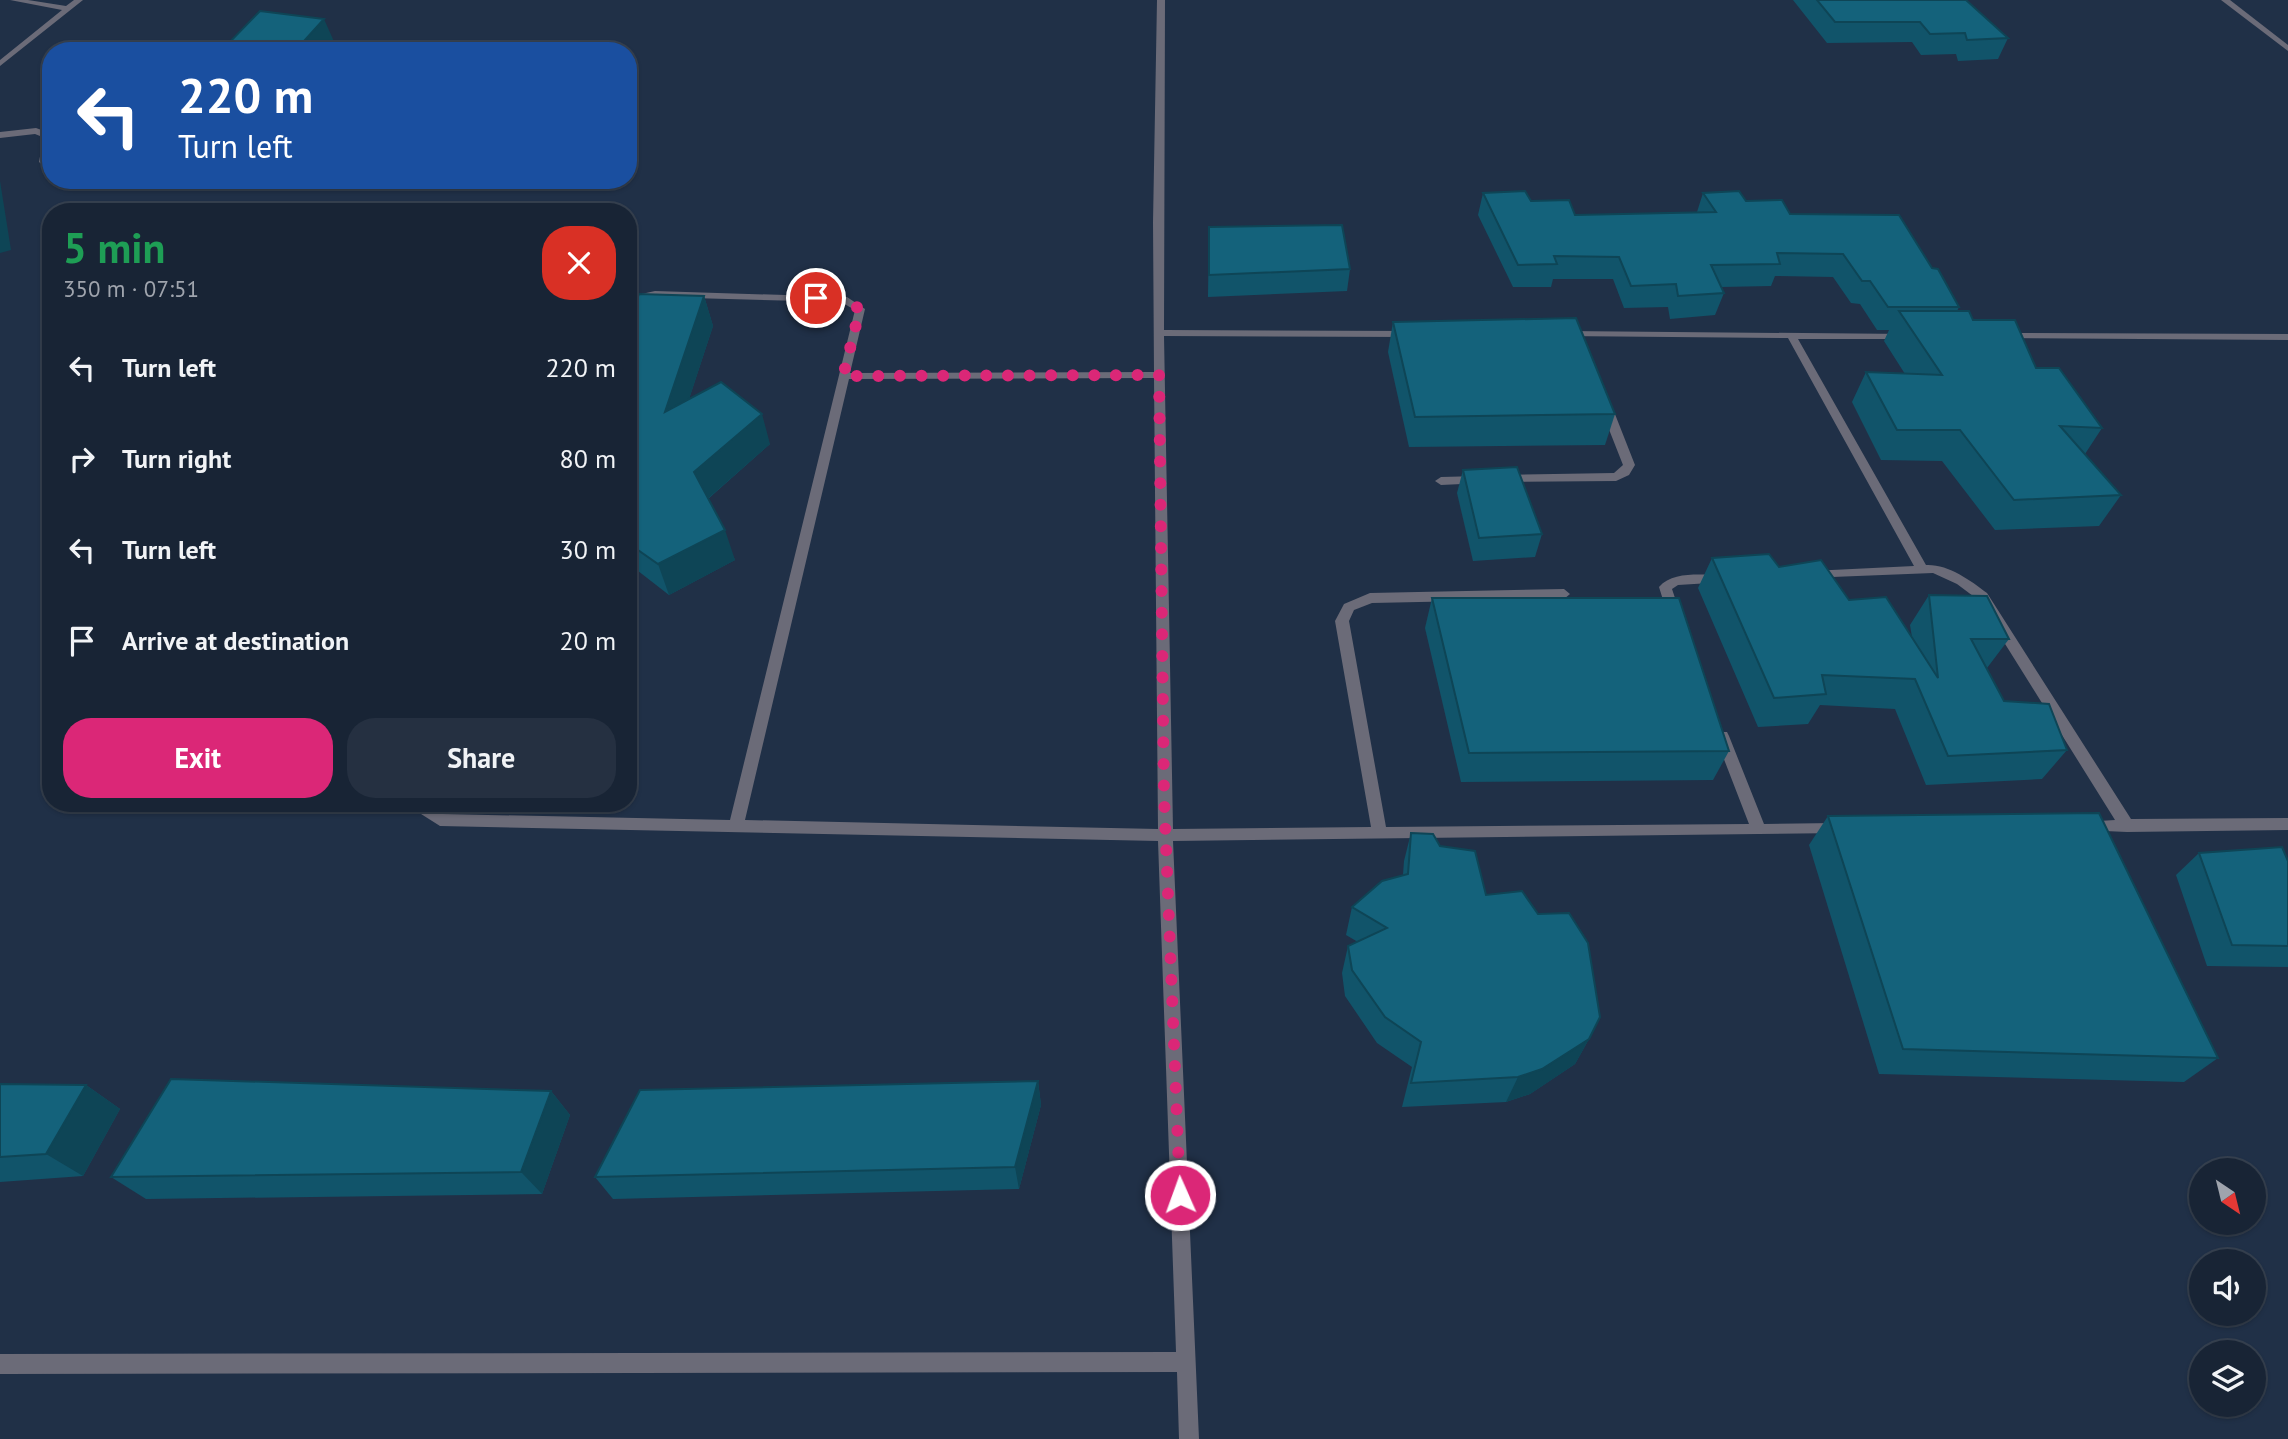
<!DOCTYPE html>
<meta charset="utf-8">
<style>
body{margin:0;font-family:"PT Sans",sans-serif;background:#253041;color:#f1f3f6;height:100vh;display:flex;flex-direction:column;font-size:26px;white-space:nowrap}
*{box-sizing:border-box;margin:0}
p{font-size:23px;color:#9fa4ad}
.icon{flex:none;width:38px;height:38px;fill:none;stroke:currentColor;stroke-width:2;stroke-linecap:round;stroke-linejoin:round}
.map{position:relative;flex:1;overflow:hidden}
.drawer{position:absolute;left:42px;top:203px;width:595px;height:609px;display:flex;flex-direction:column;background:#182435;border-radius:28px;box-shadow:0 2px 5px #0004,0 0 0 2px #364150}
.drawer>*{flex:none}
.hud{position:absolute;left:42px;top:42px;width:595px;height:147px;border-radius:28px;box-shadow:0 2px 5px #0004,0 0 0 2px #364150;background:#1a4fa0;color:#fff;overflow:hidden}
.needle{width:46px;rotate:145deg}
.controls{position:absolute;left:2189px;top:1158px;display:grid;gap:14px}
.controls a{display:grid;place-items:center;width:77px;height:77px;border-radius:50%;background:#182435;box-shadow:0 2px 5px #0004,0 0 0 2px #364150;font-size:35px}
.pin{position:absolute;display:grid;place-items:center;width:60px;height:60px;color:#fff;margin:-30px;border:4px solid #fff;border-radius:50%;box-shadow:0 2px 7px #0007}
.me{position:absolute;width:77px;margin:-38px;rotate:358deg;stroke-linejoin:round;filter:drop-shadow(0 0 5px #0008)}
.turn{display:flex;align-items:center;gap:24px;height:147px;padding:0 21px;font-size:32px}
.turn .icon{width:91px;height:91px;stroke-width:2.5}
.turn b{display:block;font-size:49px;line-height:60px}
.round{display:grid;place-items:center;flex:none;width:74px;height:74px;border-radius:28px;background:#253041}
.head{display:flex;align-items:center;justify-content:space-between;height:119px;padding:0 21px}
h1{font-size:42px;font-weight:600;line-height:52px;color:#1e9e55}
.primary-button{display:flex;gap:14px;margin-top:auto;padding:14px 21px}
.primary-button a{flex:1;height:80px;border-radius:28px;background:#db2777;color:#fff;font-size:28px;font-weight:600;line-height:80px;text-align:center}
.primary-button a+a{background:#253041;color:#f1f3f6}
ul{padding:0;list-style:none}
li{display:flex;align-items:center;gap:21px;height:91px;padding:0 21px}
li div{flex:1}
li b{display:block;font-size:26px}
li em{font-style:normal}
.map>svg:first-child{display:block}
</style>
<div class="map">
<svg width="2288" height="1439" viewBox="0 0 2288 1439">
<rect width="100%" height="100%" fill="#203047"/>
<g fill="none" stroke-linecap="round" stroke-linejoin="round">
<g fill="#6b6b78" fill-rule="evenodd">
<path d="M10,0h18l38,6 8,-6h9l-83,66v-6l62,-50z"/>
<path d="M1157,0h8l-1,330 246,1 5,3 -5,3 -246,-1 9,493 198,-2 -36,-206 9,-17 26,-11 194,-4 6,5 -6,5 -192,4 -18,7 -5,11 37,206 363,-3 -34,-88 2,-4h10l2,4 35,88 72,-1 5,2 2,4 -2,4 -668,8 26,598h-20l-2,-67 -1177,2v-20l1176,-2 -18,-511 -718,-15 -30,-19 -2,-4h19l16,11 287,6 125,-510 -14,-8 -186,-5 -27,6v-6l27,-6 192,6 18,12 -15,64 304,-1 -1,-150zM1154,378l4,451 -413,-9 104,-441z"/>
<path d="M2221,0h9l58,45v6z"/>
<path d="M36,128l11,4 4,7 -2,22 2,11 -12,-10 4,-22 -3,-4 -5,-2 -35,4v-6z"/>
<path d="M1566,331l341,3 1,2 -5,3h-105l128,226c22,-1 44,15 61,28l144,226 157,-1v12l-161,2 -44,-2 -2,-4 2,-4 32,-2 -138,-221 -20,-15 -24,-11 -126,5 -2,-3 6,-4 103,-5 -126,-228 -226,-2 -1,-2z"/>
<path d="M2004,333l284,1v6l-288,-2 -1,-2z"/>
<path d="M1605,401l6,3 24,61 -6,10 -13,6 -117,1 -2,-3 6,-4 111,-2 9,-8 -24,-61z"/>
<path d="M1479,476l4,1v6l-42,2 -6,-4 6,-4z"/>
<path d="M1721,575l6,4 -1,3 -48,3 -6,4 8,24 -7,5 -5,-2 -9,-29c14,-16 42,-12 62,-12z"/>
</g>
</g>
<g fill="#11546a">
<path d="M1793,0h173l42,38 -10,21 -40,2 -2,-7 -35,1 -9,-13 -85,1z"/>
<path d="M1483,193l48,8 44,14 122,-3 6,-19 43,8 44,13 142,54 27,39 -2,4 16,9 63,48 66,60 -17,26 36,41 -22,31 -104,4 -53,-69 -61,-1 -29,-58 14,-30 39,2 -21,-33 5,-11h-12l-17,-26 -9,-1 -18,-26 -58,-1 -4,10 -50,1 3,6 -9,22 -45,4 -2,-12 -44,1 -11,-29h-60l-2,8h-38l-35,-72z"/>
<path d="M1209,227l141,42 -3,22 -139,6z"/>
<path d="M704,296l9,30 -24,73 81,45 -62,55 27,61 -66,35 -36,-28 -5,14v-261z"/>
<path d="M1393,322l222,92 -10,31 -196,2 -21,-95z"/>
<path d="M1463,470l79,64 -7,23 -62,4 -16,-68z"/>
<path d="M1712,558l67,9 70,33 63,37 -2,-12 19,-30 80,44 -22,29h-1l18,33 63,49 -25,29 -116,6 -31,-76 -75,-4 -12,19 -50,3 -60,-139z"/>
<path d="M1432,598l297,153 -16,29 -252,2 -36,-154z"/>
<path d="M1828,816l390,242 -34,24 -305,-8 -70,-229z"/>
<path d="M1411,833l29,13 46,49 103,144 -14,25 -45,30 -24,8 -104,5 10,-40 -35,-24 -32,-47 -3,-23 6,-27 10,-4 -12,-7 6,-28 51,-32 1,-14z"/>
<path d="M2199,853l89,8v106l-81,-1 -31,-91z"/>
<path d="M1038,1081l3,24 -22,84 -406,10 -18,-22z"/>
<path d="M0,1084l86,1 34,24 -37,67 -83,6z"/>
<path d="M551,1091l19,24 -28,79 -396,5 -35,-22z"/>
</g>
<g fill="#0e4556">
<path d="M324,19l12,27 -4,5h-37z"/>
<path d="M0,181l11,69 -11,3z"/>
<path d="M704,296l9,30 -38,116 -10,-30z"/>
<path d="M762,414l8,30 -66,58 -10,-30z"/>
<path d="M725,530l10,30 -66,35 -11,-31z"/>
<path d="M628,555l5,12 -5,14z"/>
<path d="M1589,1039l-14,25 -45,30 -24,8 12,-25z"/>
<path d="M1038,1081l3,24 -22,84 -4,-22z"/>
<path d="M86,1085l34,24 -37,67 -37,-22z"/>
<path d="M551,1091l19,24 -28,79 -21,-22z"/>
</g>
<g fill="#14627b" stroke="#0e4556" stroke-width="2">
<path d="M1817,0h149l42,38 -41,2 -2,-7 -35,1 -10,-12h-85z"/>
<path d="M260,11l64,8 -29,32h-74z"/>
<path d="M1525,191l6,10 38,-1 6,15 141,-3 -13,-19 36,-2 7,10 36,-1 8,14 109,1 33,53 6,1 21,38h-71l-18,-26h-8l-19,-27 -66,-1 3,11 -69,1 13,28 -46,3 -2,-12 -45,2 -12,-29 -65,-1 3,8 -39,1 -35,-72z"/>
<path d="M1342,225l8,44 -141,6v-48z"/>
<path d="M639,294l65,2 -39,116 56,-30 41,32 -68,58 31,58 -67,34 -30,-21v-223z"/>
<path d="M1899,311h70l4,9h42l21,48h23l43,60 -42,-2 61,69 -107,5 -54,-70h-63l-31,-58 76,3z"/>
<path d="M1576,318l39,96 -200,3 -22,-95z"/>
<path d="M1517,467l25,67 -63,4 -16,-68z"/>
<path d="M1769,554l10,13 42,-7 28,40 37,-3 52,81 -9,-83 58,1 22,43h-38l33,62 45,3 18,46 -119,6 -33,-77 -93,-4 4,19 -52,4 -62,-140z"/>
<path d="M1432,598h247l50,153 -260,2z"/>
<path d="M2099,813l119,245 -315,-9 -75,-233z"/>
<path d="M1411,833l22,1 7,12 35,5 11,44 36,-4 16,23 31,-1 19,30 12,74 -11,22 -47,30 -24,8 -107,6 10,-41 -36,-25 -33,-47 -4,-24 39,-18 -35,-21 30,-26 26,-7z"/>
<path d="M2282,847l6,14v85l-56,-1 -33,-92z"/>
<path d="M171,1079l380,12 -30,81 -410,5z"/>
<path d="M1038,1081l-23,86 -420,10 45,-87z"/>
<path d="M0,1084l86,1 -40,69 -46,3z"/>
</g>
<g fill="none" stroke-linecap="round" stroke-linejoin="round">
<path stroke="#db2777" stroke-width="12" stroke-dasharray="0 21.6" d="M816,298l27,1 17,10 -17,67 316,-1 5,420 16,400"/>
</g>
</svg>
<div class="controls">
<a><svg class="needle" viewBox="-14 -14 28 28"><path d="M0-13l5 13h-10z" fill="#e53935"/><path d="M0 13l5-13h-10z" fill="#9fa4ad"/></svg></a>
<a><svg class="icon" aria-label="sound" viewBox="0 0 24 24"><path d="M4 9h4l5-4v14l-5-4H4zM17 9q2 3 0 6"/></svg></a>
<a><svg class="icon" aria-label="layers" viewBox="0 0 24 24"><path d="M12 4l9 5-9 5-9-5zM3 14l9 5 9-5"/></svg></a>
</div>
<div class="pin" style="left:816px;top:298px;background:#d93025"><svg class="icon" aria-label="arrive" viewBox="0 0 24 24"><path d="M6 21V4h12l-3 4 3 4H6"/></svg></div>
<svg class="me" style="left:1180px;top:1195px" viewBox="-20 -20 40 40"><circle r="17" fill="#db2777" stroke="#fff" stroke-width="3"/><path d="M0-11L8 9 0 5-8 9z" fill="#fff"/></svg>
<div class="hud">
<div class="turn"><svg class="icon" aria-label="left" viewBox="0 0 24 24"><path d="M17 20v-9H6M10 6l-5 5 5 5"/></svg><div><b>220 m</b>Turn left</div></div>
</div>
<section class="drawer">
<div class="head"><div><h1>5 min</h1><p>350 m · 07:51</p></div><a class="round" style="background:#d93025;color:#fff"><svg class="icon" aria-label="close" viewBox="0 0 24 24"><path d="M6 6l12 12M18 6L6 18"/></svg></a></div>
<ul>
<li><svg class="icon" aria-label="left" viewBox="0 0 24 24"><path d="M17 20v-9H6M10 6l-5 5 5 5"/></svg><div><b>Turn left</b></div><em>220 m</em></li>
<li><svg class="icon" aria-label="right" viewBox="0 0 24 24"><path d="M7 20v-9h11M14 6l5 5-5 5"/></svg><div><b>Turn right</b></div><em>80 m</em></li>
<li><svg class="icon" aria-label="left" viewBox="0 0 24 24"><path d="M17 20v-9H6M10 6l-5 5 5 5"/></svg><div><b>Turn left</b></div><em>30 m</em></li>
<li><svg class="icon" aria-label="arrive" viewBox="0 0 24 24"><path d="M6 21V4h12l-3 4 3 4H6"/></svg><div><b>Arrive at destination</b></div><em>20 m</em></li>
</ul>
<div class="primary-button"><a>Exit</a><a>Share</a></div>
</section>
</div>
